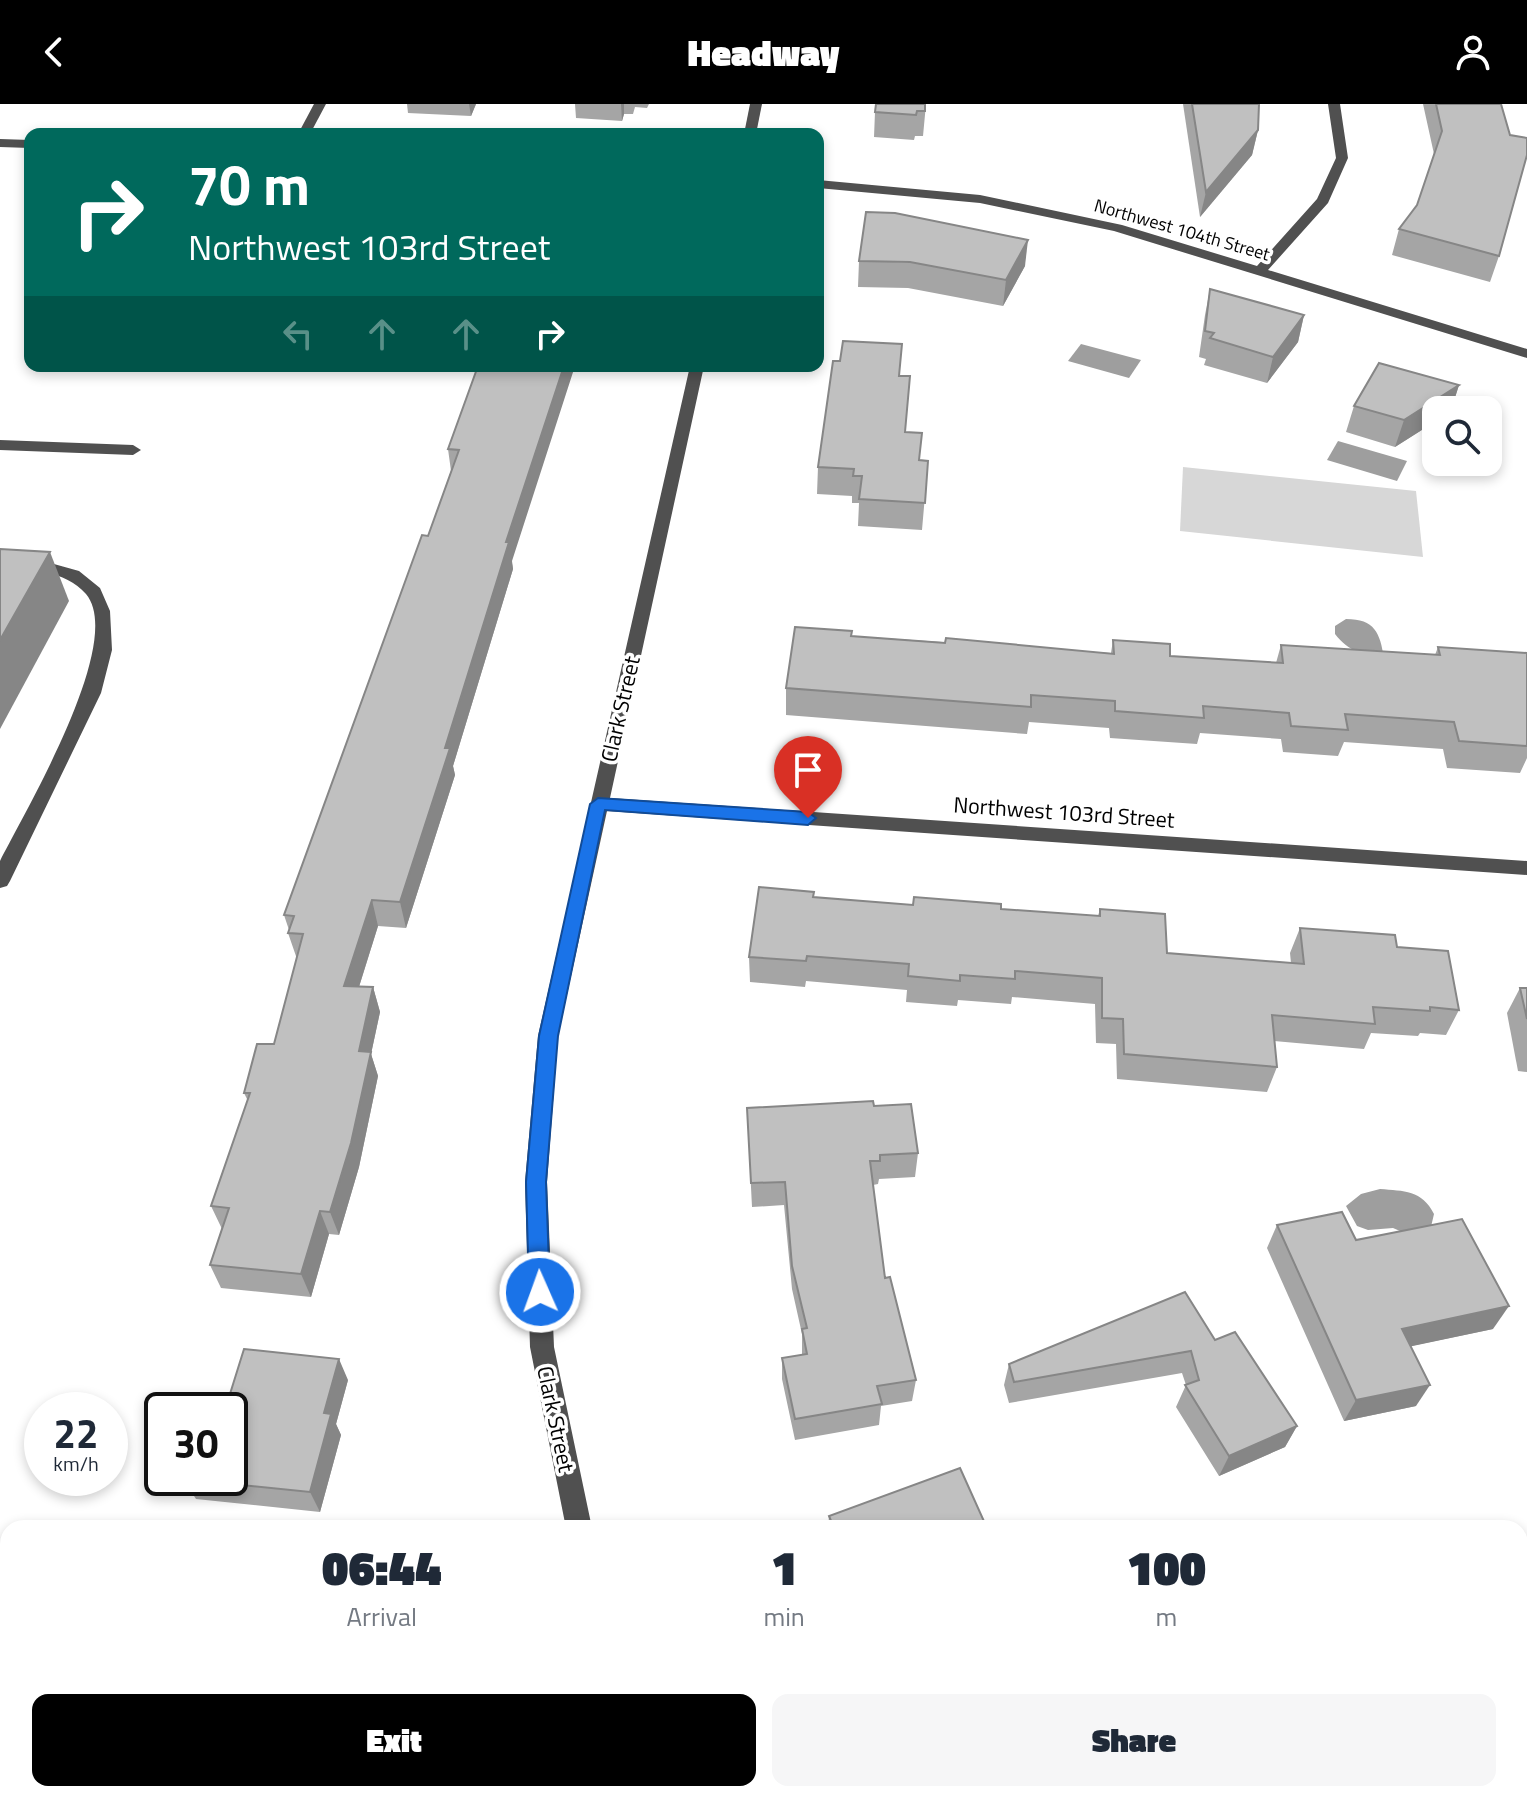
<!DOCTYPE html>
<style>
body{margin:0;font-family:"Titillium Web",sans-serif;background:#f6f6f7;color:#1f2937;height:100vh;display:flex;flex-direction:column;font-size:30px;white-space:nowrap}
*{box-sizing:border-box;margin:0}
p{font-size:26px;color:#747a83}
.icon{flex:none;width:44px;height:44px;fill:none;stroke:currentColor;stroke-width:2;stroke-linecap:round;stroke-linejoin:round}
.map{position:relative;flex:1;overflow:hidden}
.details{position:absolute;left:0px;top:1416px;width:1528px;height:282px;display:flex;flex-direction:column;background:#fff;border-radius:24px 24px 0 0;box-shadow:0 4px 12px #0003}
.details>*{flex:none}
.top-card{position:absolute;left:24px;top:24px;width:800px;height:244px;border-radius:16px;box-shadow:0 4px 12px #0003;background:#00695c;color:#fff;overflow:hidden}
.fabs{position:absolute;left:1422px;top:292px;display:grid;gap:16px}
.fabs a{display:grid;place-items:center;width:80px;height:80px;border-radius:16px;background:#fff;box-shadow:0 4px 12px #0003;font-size:40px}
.speed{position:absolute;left:24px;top:1288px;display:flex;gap:16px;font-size:40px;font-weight:700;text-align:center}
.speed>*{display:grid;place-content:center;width:104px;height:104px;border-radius:50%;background:#fff;box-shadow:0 4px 12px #0003;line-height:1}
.speed small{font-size:20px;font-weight:400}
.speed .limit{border:4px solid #111;border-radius:12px;background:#fff;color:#111}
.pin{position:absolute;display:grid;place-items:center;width:68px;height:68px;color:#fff;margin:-82px -34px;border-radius:50% 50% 50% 0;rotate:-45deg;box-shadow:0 0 8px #0007}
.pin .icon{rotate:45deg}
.me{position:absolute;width:88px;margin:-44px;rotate:358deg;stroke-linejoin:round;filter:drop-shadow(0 0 6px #0008)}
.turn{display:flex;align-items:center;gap:28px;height:168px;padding:0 32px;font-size:36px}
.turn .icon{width:104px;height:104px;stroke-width:2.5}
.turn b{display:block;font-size:56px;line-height:68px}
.lanes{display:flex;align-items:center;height:76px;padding:0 32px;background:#0003;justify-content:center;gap:40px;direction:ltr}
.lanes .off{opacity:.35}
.eta{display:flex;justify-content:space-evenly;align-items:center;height:136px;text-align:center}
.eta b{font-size:48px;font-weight:800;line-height:56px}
.button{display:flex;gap:16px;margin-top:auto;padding:16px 32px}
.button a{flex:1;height:92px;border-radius:16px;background:#000;color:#fff;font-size:32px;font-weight:800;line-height:92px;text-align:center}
.button a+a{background:#f6f6f7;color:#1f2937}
header{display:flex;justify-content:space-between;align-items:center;height:104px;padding:0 32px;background:#000;color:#fff;font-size:36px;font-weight:800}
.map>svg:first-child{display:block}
</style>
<header><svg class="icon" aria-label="back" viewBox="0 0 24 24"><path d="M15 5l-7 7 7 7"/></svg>Headway<svg class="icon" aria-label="person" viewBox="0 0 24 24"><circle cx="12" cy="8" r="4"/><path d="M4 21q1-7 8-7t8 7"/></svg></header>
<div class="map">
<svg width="1527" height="1697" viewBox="0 0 1527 1697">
<rect width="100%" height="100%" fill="#fff"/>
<path fill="#d7d7d7" d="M1183,363l233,24 7,66 -243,-26z"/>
<g fill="#9e9e9e">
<path d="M1081,240l60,16 -12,18 -61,-17z"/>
<path d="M1338,337l69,20 -10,20 -70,-21z"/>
<path d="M1346,515c29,0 34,14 38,39 -22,-4 -35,-6 -49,-24v-8z"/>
<path d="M1380,1085c24,2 42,1 54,25l-4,17 -23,3 -14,-6 -25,2 -11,-4 -11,-20 15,-12z"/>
</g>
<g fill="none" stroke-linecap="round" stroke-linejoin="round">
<g fill="#505050" fill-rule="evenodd">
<path d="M314,0h12l-16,30h-12z"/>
<path d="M750,0h12l-6,30h-12z"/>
<path d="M1328,0h12l8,54 -20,45 -60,67 259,79v9l-413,-127 -134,-28 -162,-15v-8l162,15 142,30 135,41 60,-67 19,-41z"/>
<path d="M0,35l30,1v8l-30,-1z"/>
<path d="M690,262h14l-94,432 917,63v14l-920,-64 -49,225 -11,146 7,165 38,181h-26l-36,-181 -5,-165 13,-146z"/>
<path d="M0,336l133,5 8,5 -8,5 -133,-5z"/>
<path d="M0,452l36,3 43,12 21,17 10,23 2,39 -11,43 -91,188 -3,5 -7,2v-27c25,-50 126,-219 86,-267 -21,-24 -57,-25 -86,-28z"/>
<path d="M1527,1462v26l-7,1v-26z"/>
<path d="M641,1690h28l2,7h-28z"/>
<path d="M1127,1690h33l-3,7h-33z"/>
</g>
</g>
<g fill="#a5a5a5">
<path d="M407,0h69l-5,12 -63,-3z"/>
<path d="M575,0h74l-2,4 -12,-1 -2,7h-9l-2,7 -46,-3z"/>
<path d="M926,0l-3,32h-8l-1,4 -40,-3 1,-25z"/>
<path d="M1183,0h76l-1,26 -6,25 -52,62z"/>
<path d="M1423,0h78l-2,152 -9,26 -98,-27 7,-26 18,-24 17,-51z"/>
<path d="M859,157l166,5 -22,40 -95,-18 -50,-1z"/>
<path d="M1210,185l94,26 -6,27 -31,41 -63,-18 2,-6 -7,-2 6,-42z"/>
<path d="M478,262l35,203 -60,197 2,9 -49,153 -28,-2 -19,61h14l7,25 -9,42 7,22 -19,91 -20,68 -10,-1 -18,63 -90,-9 -11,-23 12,-36 -11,-23 37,-105 -4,-8 30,-49 23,-85 -9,-26 1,-3 -5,-15 144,-379 23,-65 -3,-22z"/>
<path d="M900,272l5,56 14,28 9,1 -6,69 -64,-4 1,-23h-7v-7l-35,-2 1,-27z"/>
<path d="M1459,281l-8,25h-15v11l-41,26 -49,-15 8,-26z"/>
<path d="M852,532l259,17 2,-13 57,16 106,7 5,-18 154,10 3,-8 89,6v105l-7,15 -73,-5 -4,-19 -99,-7 -6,14 -55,-4 -2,-13 -81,-6 -3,11 -87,-6 -1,-10 -80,-6 -2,12 -241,-19v-27z"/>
<path d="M814,793l99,8 88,4 97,7 2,-7 67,44 124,10 -1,-10 10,-25 97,19 62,63 -13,25 -26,-2 -2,3 -47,-3 -7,16 -90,-8 3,26 -10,25 -150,-13 -1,-35 -20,-1 -1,-39 -83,-7 -1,7 -53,-4 -1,6 -51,-4 1,-12 -101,-9 -1,6 -55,-5 -1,-25z"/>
<path d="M1520,884h7v84l-9,-1 -11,-58z"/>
<path d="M874,1002l44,47 -3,24 -36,2 -1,5 -5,1 12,93 31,102 -4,21 -31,5 -2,19 -84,15 -13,-61v-21l20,-3v-21l-10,-45 -8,-84 -32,2 -5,-99z"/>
<path d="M1277,1121l79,15 137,89 -82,17 5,60 -72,15 -77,-173z"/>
<path d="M1215,1236l82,86 -12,21 -66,29 -43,-69 10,-22 -4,-12 -173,30 -5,-18 5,-21z"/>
<path d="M348,1276l-12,44 5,11 -21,77 -124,-13 -13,-20z"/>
<path d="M829,1412l158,12h-159z"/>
</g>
<g fill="#868686">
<path d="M469,0h7l-5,12z"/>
<path d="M621,0h3v10l-2,7z"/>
<path d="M1258,26l-6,25 -52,62 6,-25z"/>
<path d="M1028,136l-3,26 -22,40 3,-26z"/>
<path d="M1304,211l-6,27 -31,41 6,-26z"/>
<path d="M564,262h11l-63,195 1,8 -60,197 2,9 -49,153 -6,-26 106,-360z"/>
<path d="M1459,281l-8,25h-15v11l-41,26 9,-27z"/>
<path d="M50,448l19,49 -69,128v-89z"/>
<path d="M372,796l6,26 -27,86 -7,-26z"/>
<path d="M373,883l7,25 -9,42 7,22 -19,91 -20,68 -9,-23 29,-161z"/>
<path d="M320,1107l9,23 -18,63 -10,-23z"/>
<path d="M1509,1202l-16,23 -104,22 13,-22z"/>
<path d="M339,1255l9,21 -12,44 5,11 -21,77 -10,-20 14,-79z"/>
<path d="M1430,1281l-14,21 -72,15 12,-21z"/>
<path d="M1297,1322l-12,21 -66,29 10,-20z"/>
</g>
<g fill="#c0c0c0" stroke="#868686" stroke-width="2">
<path d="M876,0h49v7h-8l-1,4 -41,-3z"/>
<path d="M1192,0h67l-1,26 -52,62z"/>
<path d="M1436,0h65l9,31 17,3v17l-28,101 -100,-27 18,-24 25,-74z"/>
<path d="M866,108l29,1 133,27 -22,40 -96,-18 -51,-1z"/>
<path d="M1210,185l94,26 -31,42 -63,-19 4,-5 -9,-2z"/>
<path d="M843,237l59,3 -3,32h11l-5,56 17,1 -3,27 9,1 -3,42 -66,-4 3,-23h-9l1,-7 -36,-2 15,-106h7z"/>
<path d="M1379,259l80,22 -55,35 -50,-14z"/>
<path d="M478,262h86l-58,176h3l-64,206h5l-50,154 -28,-2 -28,86 29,1 -14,64 12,1 -20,91 -21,69 -10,-1 -19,63 -91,-9 19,-57 -18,-2 39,-113h-6l13,-49h17l29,-110 -15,-1 6,-17 -10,-1 138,-380 6,1 31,-86 -11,-1z"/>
<path d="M0,445l50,3 -50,88z"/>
<path d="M795,523l57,4 -1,5 94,7 1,-5 168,16 -1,-14 57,4v12l113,7 -2,-18 159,10 -2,-8 89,6v93l-68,-5 -5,-19 -109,-8 3,16 -57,-4 -2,-13 -86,-7 1,12 -89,-7v-10l-84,-6v12l-245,-19z"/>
<path d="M759,783l55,5 -1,5 100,8 1,-8 87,7v5l99,7v-7l65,5 2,39 137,11 -4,-36 95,7 2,12 51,4 11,59 -29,-3v4l-57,-4 2,17 -103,-9 5,52 -153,-13 -1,-35 -21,-1v-40l-87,-7v8l-55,-4v6l-52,-5 1,-12 -102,-8 -1,5 -57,-4z"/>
<path d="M1520,884h7v31z"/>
<path d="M873,997l1,5 37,-2 7,49 -38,2v6h-10l15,117 5,-1 26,103 -39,6 5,18 -87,15 -13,-61 25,-4 -5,-25 5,-1 -15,-62 -7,-84 -34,1 -4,-75z"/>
<path d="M1342,1108l14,28 106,-21 47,87 -107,23 28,56 -74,15 -79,-175z"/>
<path d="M1185,1188l30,48 20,-8 62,94 -68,30 -44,-71 14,-5 -8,-29 -177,31 -5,-18z"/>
<path d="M244,1245l95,10 -15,54 7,1 -21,78 -127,-13v-1h47v-68h-5z"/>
<path d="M960,1364l27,60h-153l-5,-12z"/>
</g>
<path fill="#1a73e8" stroke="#114b97" stroke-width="2" d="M598,694l210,14 8,6 -8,7 -203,-15 -47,226 -12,146 4,110 -3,7 -7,2 -8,-2 -3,-7 -3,-110 13,-146 51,-232z"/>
<g text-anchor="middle" stroke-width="7" stroke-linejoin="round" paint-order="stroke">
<g font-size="18" fill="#000" stroke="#fff">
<text transform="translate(1182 126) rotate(16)" y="6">Northwest 104th Street</text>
</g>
<g font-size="22" fill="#000" stroke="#fff">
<text transform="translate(620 605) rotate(-77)" y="8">Clark Street</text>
<text transform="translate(1064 708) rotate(4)" y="8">Northwest 103rd Street</text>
<text transform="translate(556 1315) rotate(78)" y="8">Clark Street</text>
</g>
</g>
</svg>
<div class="fabs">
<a><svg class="icon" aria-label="search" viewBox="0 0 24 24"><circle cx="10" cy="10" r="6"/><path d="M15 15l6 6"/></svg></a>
</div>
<div class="speed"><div>22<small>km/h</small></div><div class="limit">30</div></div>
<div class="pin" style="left:808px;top:714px;background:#d93025"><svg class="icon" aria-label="arrive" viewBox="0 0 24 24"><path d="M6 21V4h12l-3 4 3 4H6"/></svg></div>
<svg class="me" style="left:540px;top:1188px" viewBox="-20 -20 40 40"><circle r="17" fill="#1a73e8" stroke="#fff" stroke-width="3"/><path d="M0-11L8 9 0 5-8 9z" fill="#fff"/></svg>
<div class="top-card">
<div class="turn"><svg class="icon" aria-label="right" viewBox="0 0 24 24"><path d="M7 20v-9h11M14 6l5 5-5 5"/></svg><div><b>70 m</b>Northwest 103rd Street</div></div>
<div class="lanes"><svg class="icon off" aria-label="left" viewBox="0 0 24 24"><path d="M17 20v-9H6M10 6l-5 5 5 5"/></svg><svg class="icon off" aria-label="ahead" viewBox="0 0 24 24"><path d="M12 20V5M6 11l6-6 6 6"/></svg><svg class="icon off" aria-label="ahead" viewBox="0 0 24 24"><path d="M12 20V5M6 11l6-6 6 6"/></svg><svg class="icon" aria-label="right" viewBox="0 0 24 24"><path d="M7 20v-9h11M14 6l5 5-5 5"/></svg></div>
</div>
<section class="details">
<div class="eta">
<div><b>06:44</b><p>Arrival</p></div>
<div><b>1</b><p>min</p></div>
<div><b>100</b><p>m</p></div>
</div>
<div class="button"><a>Exit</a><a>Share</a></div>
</section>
</div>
